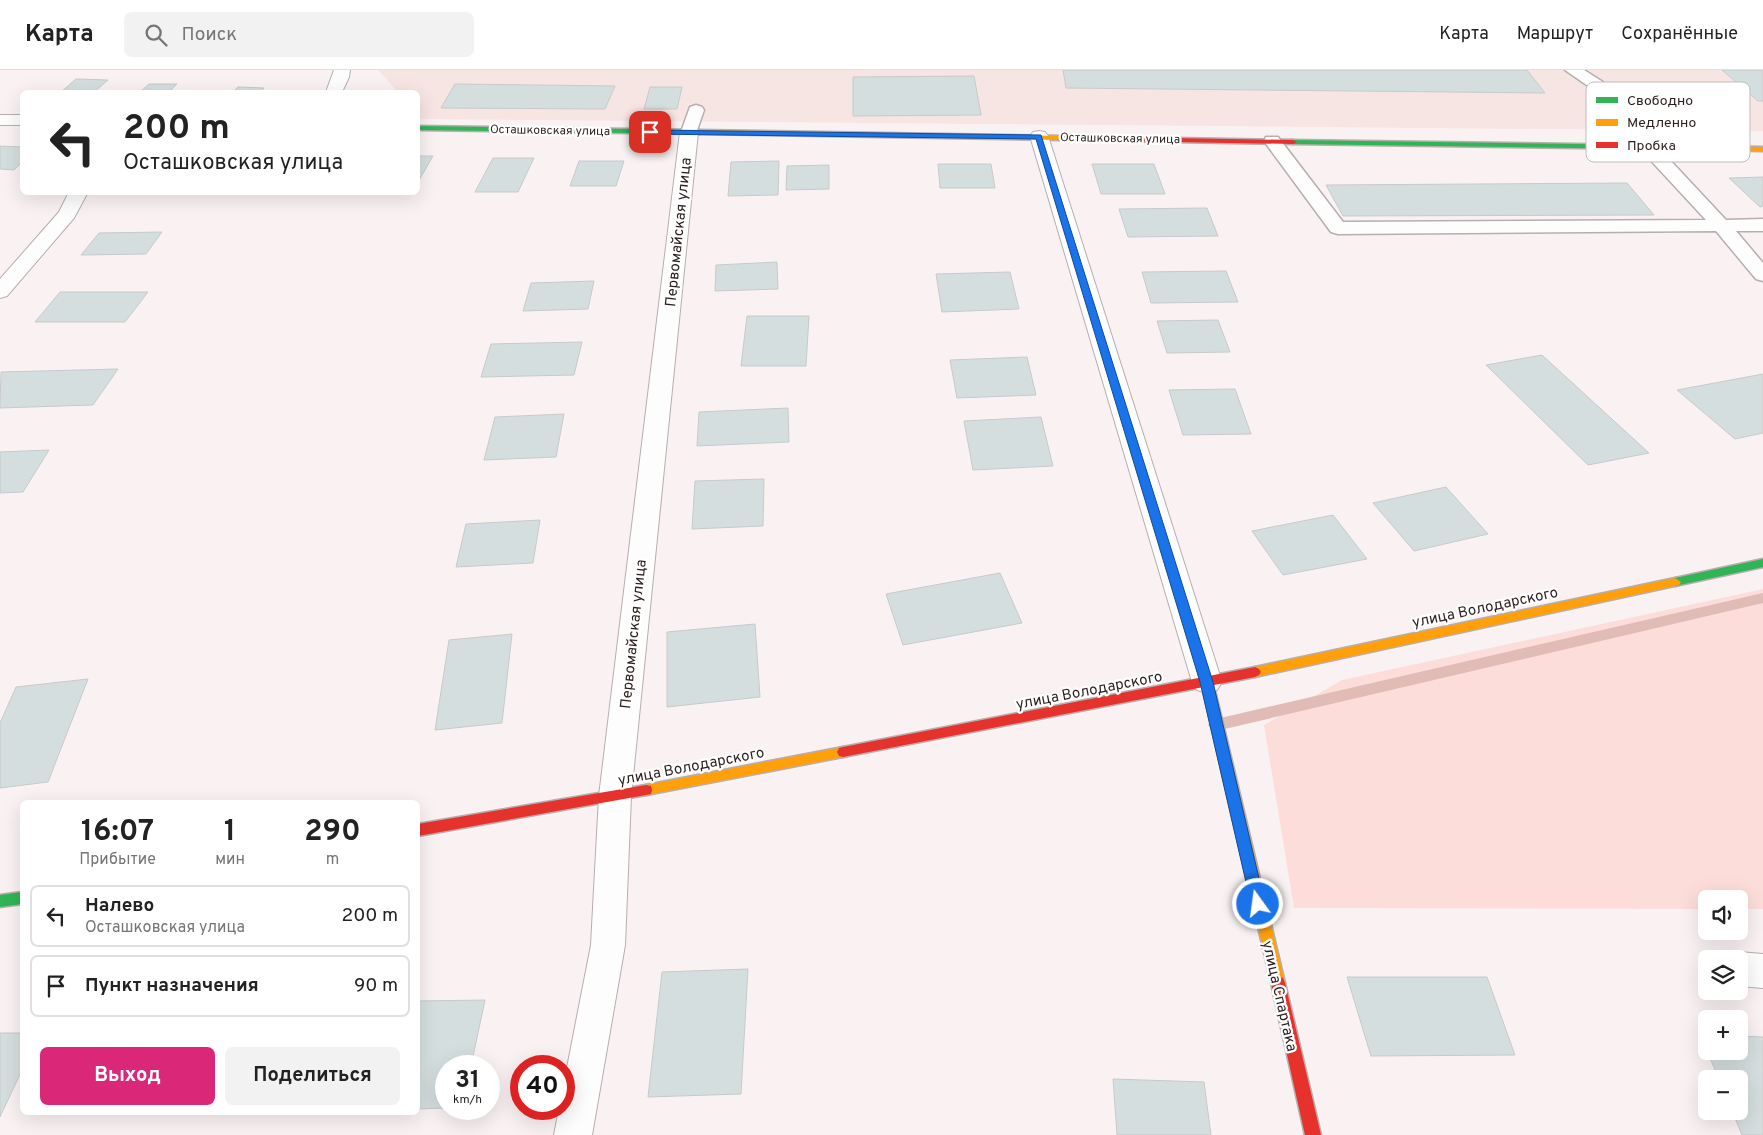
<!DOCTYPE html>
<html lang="ru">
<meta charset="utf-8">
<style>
body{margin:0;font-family:Overpass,sans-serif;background:#f2f2f2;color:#222;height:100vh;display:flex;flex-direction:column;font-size:19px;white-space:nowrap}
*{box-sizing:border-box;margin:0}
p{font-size:16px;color:#767676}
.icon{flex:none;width:28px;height:28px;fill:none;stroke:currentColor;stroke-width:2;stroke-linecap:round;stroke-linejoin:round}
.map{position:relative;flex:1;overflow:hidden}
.sheet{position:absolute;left:20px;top:730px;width:400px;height:315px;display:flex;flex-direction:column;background:#fff;border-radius:8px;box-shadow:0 5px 20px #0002}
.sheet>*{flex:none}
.guide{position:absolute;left:20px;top:20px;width:400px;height:105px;border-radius:8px;box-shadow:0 5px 20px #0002;background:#fff;color:#222;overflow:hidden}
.fabs{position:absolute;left:1698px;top:820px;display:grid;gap:10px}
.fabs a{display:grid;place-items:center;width:50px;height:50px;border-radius:8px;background:#fff;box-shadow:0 5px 20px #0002;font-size:25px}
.speed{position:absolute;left:435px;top:985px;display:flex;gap:10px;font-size:25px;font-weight:700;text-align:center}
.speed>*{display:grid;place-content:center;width:65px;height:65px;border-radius:50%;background:#fff;box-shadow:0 5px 20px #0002;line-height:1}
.speed small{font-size:12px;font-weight:400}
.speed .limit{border:8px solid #d22;background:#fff;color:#111}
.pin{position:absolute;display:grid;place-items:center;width:42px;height:42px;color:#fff;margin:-21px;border-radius:10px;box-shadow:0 2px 8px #0006}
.me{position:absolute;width:55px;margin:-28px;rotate:346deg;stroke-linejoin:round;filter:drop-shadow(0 0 4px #0008)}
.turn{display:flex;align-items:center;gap:18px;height:105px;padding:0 20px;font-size:22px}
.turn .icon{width:65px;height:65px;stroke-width:2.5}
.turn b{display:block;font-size:35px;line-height:42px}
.eta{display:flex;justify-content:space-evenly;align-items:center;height:85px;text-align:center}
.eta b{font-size:30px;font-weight:700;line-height:35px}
.cta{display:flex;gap:10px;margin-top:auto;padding:10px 20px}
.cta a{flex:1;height:58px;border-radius:8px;background:#db2777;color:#fff;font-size:20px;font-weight:700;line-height:58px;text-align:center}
.cta a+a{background:#f2f2f2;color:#222}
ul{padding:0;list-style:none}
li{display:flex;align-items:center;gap:15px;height:62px;margin:0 10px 8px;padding:0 10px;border:2px solid #e0e0e0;border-radius:8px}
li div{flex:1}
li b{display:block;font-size:19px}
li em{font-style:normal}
header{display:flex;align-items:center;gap:30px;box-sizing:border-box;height:70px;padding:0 25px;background:#fff;border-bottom:1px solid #e0e0e0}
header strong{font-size:24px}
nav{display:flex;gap:28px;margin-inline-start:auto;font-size:18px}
.search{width:350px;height:45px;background:#f2f2f2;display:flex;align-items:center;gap:12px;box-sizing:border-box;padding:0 18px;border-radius:8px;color:#767676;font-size:19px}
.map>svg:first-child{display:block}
</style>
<header>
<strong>Карта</strong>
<div class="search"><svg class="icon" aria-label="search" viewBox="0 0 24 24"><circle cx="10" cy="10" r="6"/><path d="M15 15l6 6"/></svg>Поиск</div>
<nav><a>Карта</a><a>Маршрут</a><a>Сохранённые</a></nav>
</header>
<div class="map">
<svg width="1763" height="1065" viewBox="0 0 1763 1065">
<rect width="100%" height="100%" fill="#faf2f2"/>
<path fill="#f6e5e2" d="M378,0h1385v61l-1342,-12 -3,-4v-23h-20z"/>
<path fill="#fcddda" d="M1763,519v320h-24v-10h-33v10l-412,-1 -30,-183 78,-45z"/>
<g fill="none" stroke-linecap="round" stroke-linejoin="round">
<path fill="#e1bbb6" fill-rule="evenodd" d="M1763,523v10l-547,128 -5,-2 -3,-4 3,-4 5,-2z"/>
</g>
<g fill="#d5dede" stroke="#c7caca">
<path d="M1063,0h464l18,23 -479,-5z"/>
<path d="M1722,0h41v31h-5z"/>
<path d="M974,6l7,39 -128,1v-39z"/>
<path d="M76,9l32,1 -14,12h-33z"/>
<path d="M149,14h28l-8,8h-29z"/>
<path d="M455,14l160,2 -10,23 -164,-1z"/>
<path d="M238,17l26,1 -4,4h-27z"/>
<path d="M650,17h32l-5,22h-33z"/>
<path d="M0,76l22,1v15l-8,8 -14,-1z"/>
<path d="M418,86h15l-15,26z"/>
<path d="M493,88h41l-16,34h-43z"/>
<path d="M579,91h45l-8,25h-46z"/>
<path d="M779,91l-1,34 -50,1 3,-34z"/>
<path d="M938,94h53l4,24h-55z"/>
<path d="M1092,94h62l11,30h-64z"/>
<path d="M829,95v24l-43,1 1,-24z"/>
<path d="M1763,107v29l-3,1 -31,-29z"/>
<path d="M1627,113l27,32 -311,1 -17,-31z"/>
<path d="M1207,138l11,28 -90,1 -9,-28z"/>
<path d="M162,162l-16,22 -65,1 18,-22z"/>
<path d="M777,192l1,27 -63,2 1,-26z"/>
<path d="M1226,201l12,31 -87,1 -9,-31z"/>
<path d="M1010,202l9,37 -77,3 -6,-38z"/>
<path d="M594,211l-6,28 -65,2 8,-28z"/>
<path d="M60,222h88l-23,30h-90z"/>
<path d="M747,246h62l-3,50h-65z"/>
<path d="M1218,250l12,32 -63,1 -10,-32z"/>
<path d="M582,272l-8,33 -93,2 10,-33z"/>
<path d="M1542,285l107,98 -61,12 -102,-100z"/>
<path d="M1027,287l9,38 -79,3 -7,-38z"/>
<path d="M118,299l-25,36 -93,3 1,-36z"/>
<path d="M1763,304v59l-28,6 -58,-49z"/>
<path d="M1235,319l16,45 -68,1 -14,-45z"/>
<path d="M788,338l1,34 -92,4 2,-34z"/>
<path d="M564,344l-8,43 -72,3 11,-43z"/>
<path d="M1041,347l12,49 -80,4 -9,-49z"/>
<path d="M49,380l-26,42 -23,1v-41z"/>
<path d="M764,409l-1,47 -71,3 3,-48z"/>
<path d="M1446,417l42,47 -74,17 -41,-48z"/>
<path d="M1333,445l34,44 -84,16 -31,-44z"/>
<path d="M540,450l-7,43 -77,4 10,-43z"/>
<path d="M1000,503l22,50 -119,22 -17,-51z"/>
<path d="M755,554l5,73 -93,10v-75z"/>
<path d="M512,564l-10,89 -67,7 14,-90z"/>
<path d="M88,609l-40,103 -48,6v-65l16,-36z"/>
<path d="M748,899l-7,125 -93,3 14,-125z"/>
<path d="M1347,907h140l28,78 -144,1z"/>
<path d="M485,930l-14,66h-25v42l-28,1v-108z"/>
<path d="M0,963h22v37l-22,47z"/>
<path d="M1739,966l24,1v98h-21l-10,-24h7v-32h-20l-12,-28h32z"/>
<path d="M1113,1009l91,3 7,53h-94z"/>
</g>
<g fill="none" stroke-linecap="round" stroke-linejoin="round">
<defs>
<g id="lane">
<path d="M1565,0h19l19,12 51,61 72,77 37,-1v12h-27l27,32v18l-7,-2 -40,-48 -378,3 -7,-2 -67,-91 2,-4h12l65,85 363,-2 -64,-69 -51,-63z"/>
<path d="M696,35l6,2 2,3 -9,26h-12l-2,-4 9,-25z"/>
</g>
<g id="street">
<path d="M334,0h16l-1,7 -7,15h-16z"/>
<rect x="0" y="45" width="22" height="10"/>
<path d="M689,57l6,1 3,4 -67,664 -6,149 -33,190h-38l5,-26h5v-26l27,-138 8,-149 81,-664 3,-4z"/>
<path d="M1039,61l6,1 3,4 174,546 -5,8 -10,3 -10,-3 -5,-8 -162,-546 3,-4z"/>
<path d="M69,122h19l-14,26 -67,78 -7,2v-19l59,-67z"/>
<path d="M1739,882l24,2v34l-24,-2v-27h-13z"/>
</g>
<g id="fast">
<path d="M418,56l282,4 4,2 -4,2 -282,-4z"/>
<path d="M1290,70l356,5 4,2 -4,2 -353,-5 -4,-2z"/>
<path d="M1763,489v8l-88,19 -6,-4 6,-4z"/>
<path d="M22,822v12l-22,3v-12z"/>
</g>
<g id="slow">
<path d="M697,60l366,6 4,2 -4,2 -363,-6 -4,-2z"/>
<path d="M1643,75l120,2v4l-117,-2 -4,-2z"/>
<path d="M1675,508l6,4 -2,3 -424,92 -4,-2 -2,-3 2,-3 4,-2z"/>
<path d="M1207,607l4,2 2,3 72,301 -2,5 -5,2 -5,-2 -2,-5 -70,-301 2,-3z"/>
<path d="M843,677l4,1 2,4 -2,4 -4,1 -197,38 -5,-1 -1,-4 1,-4 5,-1z"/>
</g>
<g id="jam">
<path d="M1060,66l233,4 4,2 -4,2 -230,-4h-3z"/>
<path d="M1255,597l4,2 2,3 -2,3 -4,2 -412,80 -4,-1 -2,-4 2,-4 4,-1z"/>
<path d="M646,715l5,1 1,4 -1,4 -5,1 -228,41v-12z"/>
<path d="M1278,906l5,2 2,5 36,152h-16l-34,-152 2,-5z"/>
</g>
</defs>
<use href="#lane" stroke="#b7aeae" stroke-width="3"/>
<use href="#street" stroke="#b7aeae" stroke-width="2"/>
<use href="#fast" stroke="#b7aeae" stroke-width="3"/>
<use href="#slow" stroke="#b7aeae" stroke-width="3"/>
<use href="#jam" stroke="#b7aeae" stroke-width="3"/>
<use href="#lane" fill="#fefdfd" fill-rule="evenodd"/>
<use href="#street" fill="#fefdfd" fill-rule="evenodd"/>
<use href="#fast" fill="#30b455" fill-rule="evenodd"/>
<use href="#slow" fill="#ff9f0a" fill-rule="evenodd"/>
<use href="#jam" fill="#e5322d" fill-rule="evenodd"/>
</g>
<path fill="#1a73e8" stroke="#114b97" d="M648,60l393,5 172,547 52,222 -2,4 -5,2 -5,-2 -2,-4 -51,-222 -164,-543 -386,-5 -3,-2z"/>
<g text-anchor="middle" stroke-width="4.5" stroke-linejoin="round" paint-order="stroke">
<g font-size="12" fill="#2b1f1d" stroke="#fff">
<text transform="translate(550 60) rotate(1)" y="4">Осташковская улица</text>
<text transform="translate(1120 68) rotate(1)" y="4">Осташковская улица</text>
</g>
<g font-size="15" fill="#2b1f1d" stroke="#fff">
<text transform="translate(678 162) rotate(-84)" y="5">Первомайская улица</text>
<text transform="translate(1485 537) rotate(-12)" y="5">улица Володарского</text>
<text transform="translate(633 564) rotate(-84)" y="5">Первомайская улица</text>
<text transform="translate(1089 620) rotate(-11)" y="5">улица Володарского</text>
<text transform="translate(691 696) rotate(-11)" y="5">улица Володарского</text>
<text transform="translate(1280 926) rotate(77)" y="5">улица Спартака</text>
</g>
</g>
<rect x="1586" y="12" width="164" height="80" rx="8" fill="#fff" stroke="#bfbcbb" stroke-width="1"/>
<rect x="1596" y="27" width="22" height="6" fill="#30b455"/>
<rect x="1596" y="49" width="22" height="7" fill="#ff9f0a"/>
<rect x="1596" y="72" width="22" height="6" fill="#e5322d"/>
<g font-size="14" fill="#2b1f1d">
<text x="1627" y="35">Свободно</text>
<text x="1627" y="57">Медленно</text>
<text x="1627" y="80">Пробка</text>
</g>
</svg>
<div class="fabs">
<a><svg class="icon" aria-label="sound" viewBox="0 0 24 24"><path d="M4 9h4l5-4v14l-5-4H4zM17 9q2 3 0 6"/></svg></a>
<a><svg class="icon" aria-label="layers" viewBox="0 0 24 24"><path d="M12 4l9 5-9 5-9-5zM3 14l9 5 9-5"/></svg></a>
<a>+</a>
<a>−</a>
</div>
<div class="speed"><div>31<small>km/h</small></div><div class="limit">40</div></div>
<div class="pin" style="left:650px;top:62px;background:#d93025"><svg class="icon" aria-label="arrive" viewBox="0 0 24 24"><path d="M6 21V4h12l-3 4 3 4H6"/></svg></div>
<svg class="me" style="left:1258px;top:834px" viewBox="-20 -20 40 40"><circle r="17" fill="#1a73e8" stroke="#fff" stroke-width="3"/><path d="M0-11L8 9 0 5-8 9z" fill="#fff"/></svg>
<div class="guide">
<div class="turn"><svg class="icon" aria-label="left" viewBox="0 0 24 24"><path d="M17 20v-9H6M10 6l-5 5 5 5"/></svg><div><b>200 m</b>Осташковская улица</div></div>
</div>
<section class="sheet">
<div class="eta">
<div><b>16:07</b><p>Прибытие</p></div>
<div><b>1</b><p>мин</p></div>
<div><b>290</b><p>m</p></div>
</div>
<ul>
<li><svg class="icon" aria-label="left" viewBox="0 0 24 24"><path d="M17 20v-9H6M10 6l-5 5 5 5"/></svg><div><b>Налево</b><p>Осташковская улица</p></div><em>200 m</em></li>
<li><svg class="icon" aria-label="arrive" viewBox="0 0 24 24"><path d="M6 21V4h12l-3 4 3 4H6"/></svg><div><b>Пункт назначения</b></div><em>90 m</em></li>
</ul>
<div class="cta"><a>Выход</a><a>Поделиться</a></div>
</section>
</div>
